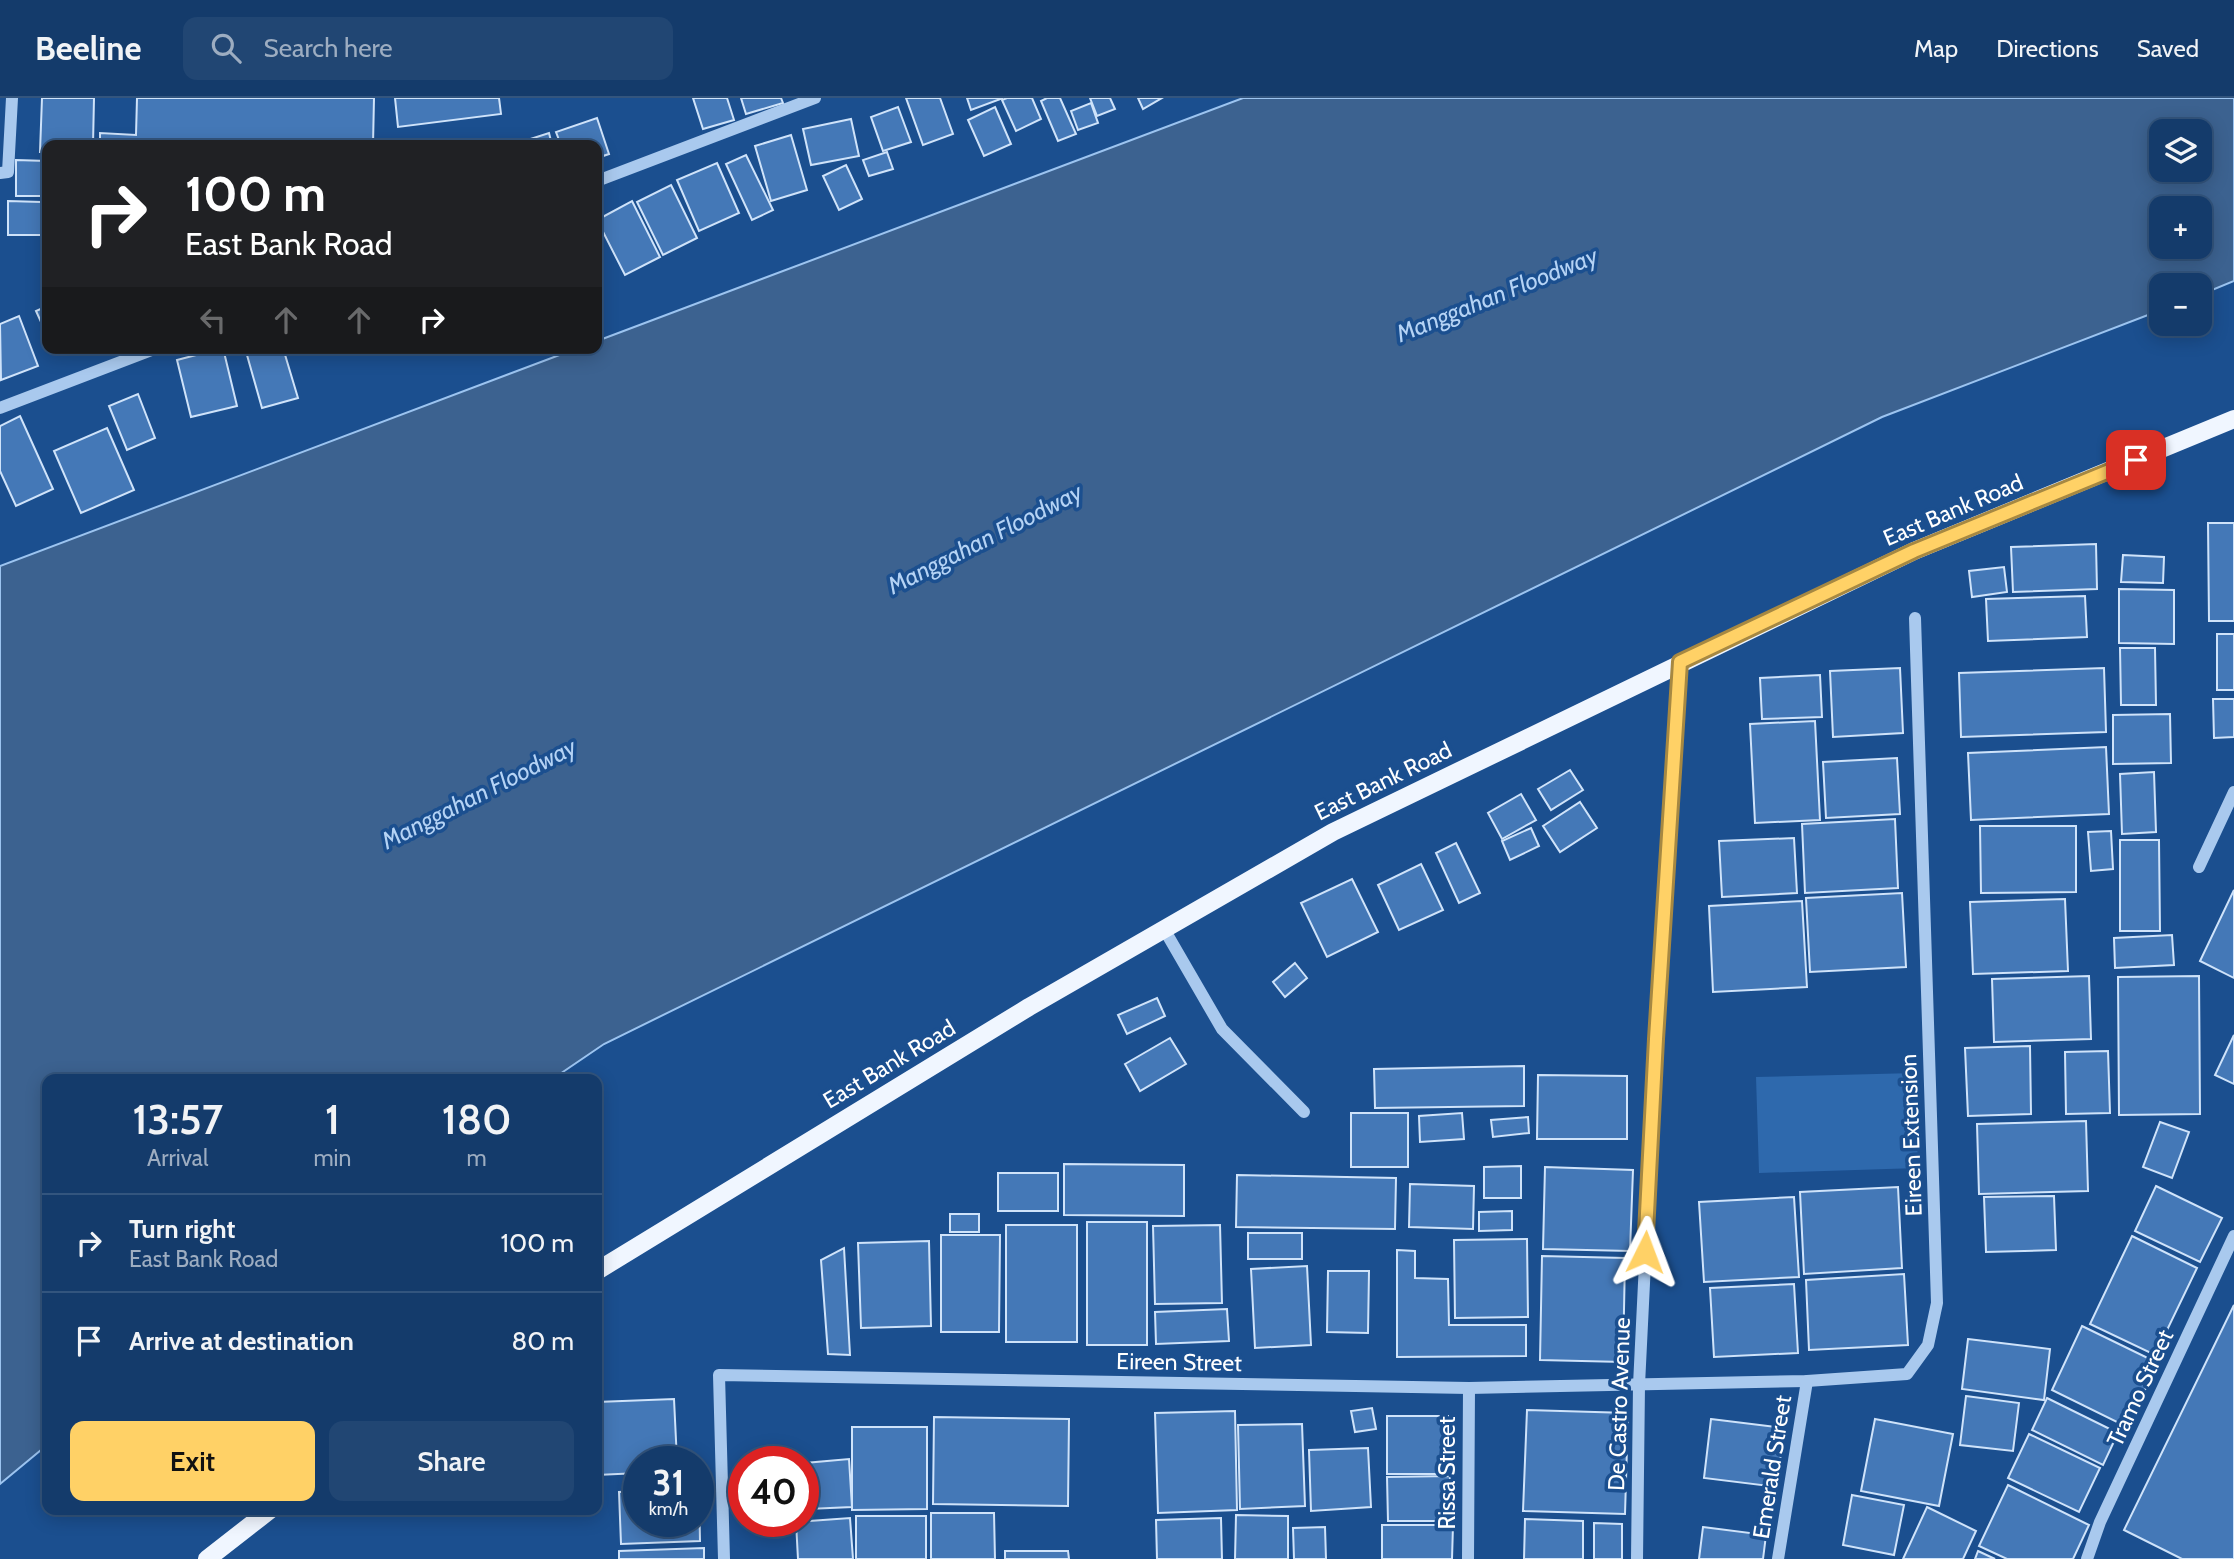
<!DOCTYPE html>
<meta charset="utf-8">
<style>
body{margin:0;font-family:Cabin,sans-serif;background:#214673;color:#f1f3f6;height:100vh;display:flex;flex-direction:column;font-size:26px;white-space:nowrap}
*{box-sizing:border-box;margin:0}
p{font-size:23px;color:#9dadc1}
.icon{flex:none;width:38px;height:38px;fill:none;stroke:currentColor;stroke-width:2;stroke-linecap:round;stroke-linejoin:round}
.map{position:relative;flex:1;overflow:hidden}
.drawer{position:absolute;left:42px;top:976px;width:560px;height:441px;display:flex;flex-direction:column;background:#143b6b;border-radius:14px;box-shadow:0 4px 18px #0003,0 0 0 2px #33557e}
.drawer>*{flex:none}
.guide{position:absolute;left:42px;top:42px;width:560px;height:214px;border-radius:14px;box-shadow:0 4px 18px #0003,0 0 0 2px #33557e;background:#202124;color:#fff;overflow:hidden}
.buttons{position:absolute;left:2149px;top:21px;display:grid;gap:14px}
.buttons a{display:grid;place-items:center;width:63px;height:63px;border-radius:14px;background:#143b6b;box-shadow:0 4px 18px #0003,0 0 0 2px #33557e;font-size:35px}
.speed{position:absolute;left:623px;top:1348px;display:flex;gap:14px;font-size:35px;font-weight:700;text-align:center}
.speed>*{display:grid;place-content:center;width:91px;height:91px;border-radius:50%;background:#143b6b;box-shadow:0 4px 18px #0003,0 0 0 2px #33557e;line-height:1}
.speed small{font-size:18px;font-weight:400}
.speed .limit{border:10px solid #d22;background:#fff;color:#111}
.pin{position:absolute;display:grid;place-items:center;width:60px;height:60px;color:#fff;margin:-30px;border-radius:14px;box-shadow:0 4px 10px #0006}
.me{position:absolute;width:77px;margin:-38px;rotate:3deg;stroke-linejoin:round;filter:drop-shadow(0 0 5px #0008)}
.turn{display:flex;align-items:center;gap:24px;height:147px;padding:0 28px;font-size:32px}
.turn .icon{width:91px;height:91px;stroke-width:2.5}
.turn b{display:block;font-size:49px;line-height:60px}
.lanes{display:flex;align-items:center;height:66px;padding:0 28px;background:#0003;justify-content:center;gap:35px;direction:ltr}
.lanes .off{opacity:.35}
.eta{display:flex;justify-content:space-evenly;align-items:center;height:119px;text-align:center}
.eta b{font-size:42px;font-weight:600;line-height:49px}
.primary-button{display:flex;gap:14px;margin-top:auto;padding:14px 28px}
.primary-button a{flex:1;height:80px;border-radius:14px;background:#ffd166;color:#111;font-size:28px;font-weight:600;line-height:80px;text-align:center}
.primary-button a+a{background:#214673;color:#f1f3f6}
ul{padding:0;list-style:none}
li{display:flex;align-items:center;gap:21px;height:98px;padding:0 28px;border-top:2px solid #33557e}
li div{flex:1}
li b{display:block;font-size:26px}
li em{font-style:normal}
header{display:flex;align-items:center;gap:42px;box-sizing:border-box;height:98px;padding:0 35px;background:#143b6b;border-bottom:2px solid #33557e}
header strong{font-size:33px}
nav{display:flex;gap:38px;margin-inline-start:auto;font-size:24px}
.search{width:490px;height:63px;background:#214673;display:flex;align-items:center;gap:18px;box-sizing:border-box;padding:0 24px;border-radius:14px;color:#9dadc1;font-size:26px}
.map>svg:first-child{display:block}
</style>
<header>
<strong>Beeline</strong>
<div class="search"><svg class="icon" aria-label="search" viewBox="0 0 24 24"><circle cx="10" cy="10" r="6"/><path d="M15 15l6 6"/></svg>Search here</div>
<nav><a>Map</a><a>Directions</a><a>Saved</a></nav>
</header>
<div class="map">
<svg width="2234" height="1461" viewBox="0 0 2234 1461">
<rect width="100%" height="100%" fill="#1b4f8f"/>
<path fill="#2e69ad" d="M1915,975l3,95 -159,5 -3,-96z"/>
<path fill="#3c6290" stroke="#9cc4f0" stroke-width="2" fill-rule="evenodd" d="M1243,0h991v183l-34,14v-10h-39v25l-279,107 -1278,627 -53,36h-504v365l-47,39v-918l578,-218h19v-7zM2161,33h39v39h-39zM2161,110h39v39h-39z"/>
<g fill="#4478b7" stroke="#cfe3fa" stroke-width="2">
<path d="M42,0h52l-1,47h-46v7h-7z"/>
<path d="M137,0h237l-1,47h-273v-12l36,2z"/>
<path d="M395,0h104l2,16 -103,13z"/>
<path d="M693,0h34l7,22 -31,9z"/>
<path d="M741,0h40l2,5 -37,11z"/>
<path d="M906,0h34l13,36 -30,11z"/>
<path d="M967,0h36l-32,12z"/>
<path d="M1007,0h25l9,21 -25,12 -14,-31z"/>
<path d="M1047,0h13l16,36 -18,7 -17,-40z"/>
<path d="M1090,0h20l5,11 -18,7z"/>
<path d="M1138,0h24l-19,11z"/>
<path d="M1091,5l7,20 -20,7 -7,-19z"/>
<path d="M898,9l13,35 -28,9 -12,-34z"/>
<path d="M995,9l16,37 -27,12 -16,-36z"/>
<path d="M597,20l12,36 -12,4v-13h-36l-5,-13z"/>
<path d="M851,21l8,37 -48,9 -8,-36z"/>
<path d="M549,35l3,12h-31v-3z"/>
<path d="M791,37l16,55 -36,11 -16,-55z"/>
<path d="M887,54l6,17 -24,7 -6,-16z"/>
<path d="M746,57l27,55 -21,10 -26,-56z"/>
<path d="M16,62l31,1v35h-31z"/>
<path d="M717,65l22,50 -40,18 -22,-51z"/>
<path d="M846,67l16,34 -23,11 -16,-34z"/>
<path d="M671,87l26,53 -34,17 -26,-53z"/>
<path d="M8,103l33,1v33h-33z"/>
<path d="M632,103l28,56 -35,18 -28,-55z"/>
<path d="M47,208v29l-11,-24z"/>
<path d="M19,218l19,50 -37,14 -1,-56z"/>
<path d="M223,250l14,58 -46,11 -14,-57z"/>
<path d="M245,250h38l15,50 -36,10z"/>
<path d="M138,296l17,44 -28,12 -18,-44z"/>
<path d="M20,318l33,73 -37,17 -16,-35v-45z"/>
<path d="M107,330l27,62 -53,23 -27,-62z"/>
<path d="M2208,425h26v98h-25z"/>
<path d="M2096,446l1,45 -84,3 -2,-45z"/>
<path d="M2123,457l41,2 -1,26 -42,-1z"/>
<path d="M2004,469l3,25 -35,5 -3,-26z"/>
<path d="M2119,491l55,1v54l-55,-1z"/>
<path d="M2085,498l2,41 -99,4 -2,-42z"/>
<rect x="2217" y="536" width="17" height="56"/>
<path d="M2120,550h35l1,57h-35z"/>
<path d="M1900,570l3,65 -70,4 -3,-66z"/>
<path d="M2104,570l2,64 -145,5 -2,-64z"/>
<path d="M1820,577l2,42 -60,2 -2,-41z"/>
<path d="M2213,601h21v38l-20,1z"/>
<path d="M2170,616l1,49 -58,1v-49z"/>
<path d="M1815,623l5,99 -65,3 -5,-99z"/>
<path d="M2106,649l3,67 -138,6 -3,-67z"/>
<path d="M1897,660l3,56 -74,4 -3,-56z"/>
<path d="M1570,672l13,20 -32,20 -13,-21z"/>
<path d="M2154,674l2,60 -34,2 -2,-60z"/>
<path d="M1521,696l15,26 -34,19 -14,-26z"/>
<path d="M1580,704l17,26 -37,24 -17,-26z"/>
<path d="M1895,721l3,69 -93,5 -3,-69z"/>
<path d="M1980,728h96v66l-95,1z"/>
<path d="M1531,730l8,18 -29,14 -8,-19z"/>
<path d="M2111,733l2,38 -22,2 -3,-39z"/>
<path d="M1794,740l3,55 -75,4 -3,-56z"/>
<path d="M2120,742h39l1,91h-40z"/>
<path d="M1456,745l24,50 -21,10 -23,-50z"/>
<path d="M1421,766l22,46 -44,20 -21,-45z"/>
<path d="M1352,781l26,53 -51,25 -26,-54z"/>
<path d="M2234,792v88l-34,-17z"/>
<path d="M1902,795l4,74 -96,5 -4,-74z"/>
<path d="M2065,801l3,72 -95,3 -3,-72z"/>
<path d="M1802,803l5,86 -94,5 -4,-86z"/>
<path d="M2172,837l2,30 -59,3 -1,-30z"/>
<path d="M1295,865l12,15 -22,19 -12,-15z"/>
<path d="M2089,878l2,63 -97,3 -2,-63z"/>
<path d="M2199,878l1,138 -81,1 -1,-138z"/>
<path d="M1157,900l8,18 -38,18 -9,-19z"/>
<path d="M2234,937v49l-19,-9z"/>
<path d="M1170,940l16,26 -46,27 -15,-27z"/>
<path d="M2030,948l1,68 -63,2 -3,-68z"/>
<path d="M2108,953l2,62 -44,1 -1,-62z"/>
<path d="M1524,968v40l-149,2 -1,-39z"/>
<path d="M1538,977l89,1v63h-90z"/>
<rect x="1351" y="1015" width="57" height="54"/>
<path d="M1462,1015l2,26 -44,3 -1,-26z"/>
<path d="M1528,1019l1,16 -36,4 -2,-17z"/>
<path d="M2086,1023l2,70 -109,3 -2,-70z"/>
<path d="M2160,1024l29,10 -17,46 -29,-11z"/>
<path d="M1064,1066l120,1v51l-120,-1z"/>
<path d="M1521,1068v32h-37v-31z"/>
<path d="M1545,1069l88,3 -3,81 -87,-2z"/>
<rect x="998" y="1075" width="60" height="38"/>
<path d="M1237,1077l159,3 -1,51 -159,-2z"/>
<path d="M1410,1086l64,2 -1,43 -64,-2z"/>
<path d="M2156,1088l66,32 -22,44 -65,-31z"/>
<path d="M1898,1089l4,81 -98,6 -4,-82z"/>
<path d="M2054,1098l2,54 -70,2 -2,-55z"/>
<path d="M1794,1099l5,80 -95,5 -5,-80z"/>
<path d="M1512,1113v19l-33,1v-19z"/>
<rect x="950" y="1116" width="29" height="18"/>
<rect x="1087" y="1124" width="60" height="123"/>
<rect x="1006" y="1127" width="71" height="117"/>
<path d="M1220,1127l2,78 -67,1 -2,-78z"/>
<rect x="1248" y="1135" width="54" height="26"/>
<path d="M941,1137h59l-1,97h-58z"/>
<path d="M2132,1138l65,32 -42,87 -65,-31z"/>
<path d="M1527,1141l1,78 -73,1 -1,-78z"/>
<path d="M929,1143l2,85 -70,2 -3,-85z"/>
<path d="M844,1150l6,107 -22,-1 -7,-94z"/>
<path d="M1397,1152l18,1v27l33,1 1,46h77v31l-129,1z"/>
<path d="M1542,1158l83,2 -2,104 -83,-2z"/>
<path d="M1307,1168l4,79 -56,3 -4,-79z"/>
<path d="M1328,1173h41l-1,62 -41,-1z"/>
<path d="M1904,1176l4,71 -99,5 -3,-70z"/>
<path d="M1794,1186l4,69 -84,4 -4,-69z"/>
<path d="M2234,1207v254h-52l-58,-29z"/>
<path d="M1227,1211l2,32 -73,3 -1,-32z"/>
<path d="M2082,1228l76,37 -31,64 -75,-37z"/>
<path d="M1968,1241l82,10 -6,51 -82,-11z"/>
<path d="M1966,1298l53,7 -6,48 -53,-6z"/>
<path d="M2047,1300l71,35 -15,32 -71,-35z"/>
<path d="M674,1301l3,62h-38v12l-42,2v-73z"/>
<path d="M1372,1310l4,21 -21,3 -4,-21z"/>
<path d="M1527,1312l101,3 -3,101 -102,-3z"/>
<path d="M1235,1313l2,99 -79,3 -3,-100z"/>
<rect x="1387" y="1318" width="61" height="58"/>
<path d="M934,1319l135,2 -1,87 -135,-2z"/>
<path d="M1711,1321l73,9 -7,59 -73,-9z"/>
<path d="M1875,1321l78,15 -14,72 -78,-15z"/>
<path d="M1302,1326l3,82 -65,3 -2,-84z"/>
<path d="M852,1329h75v82l-75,1z"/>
<path d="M2029,1336l71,34 -21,44 -71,-34z"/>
<path d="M1368,1350l3,59 -60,4 -2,-61z"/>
<path d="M849,1361l3,48 -44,2 -3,-46z"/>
<path d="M1450,1378l-1,45h-61l-1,-44z"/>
<path d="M2008,1387l81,40 -16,34h-66l-28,-13z"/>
<path d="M699,1390l1,53 -79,3 -2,-52 20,-1v30h59z"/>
<path d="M1852,1397l52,10 -10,50 -51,-10z"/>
<path d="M1927,1409l49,24 -13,28h-60z"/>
<path d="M931,1415h63l1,46h-64z"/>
<path d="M1236,1417l52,1v43h-53z"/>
<rect x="856" y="1418" width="70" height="43"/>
<path d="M850,1420l3,41h-55l-2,-37z"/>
<path d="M1221,1420l1,41h-65l-1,-39z"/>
<path d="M1525,1421l58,2v38h-59z"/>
<path d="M1594,1425l28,1v35h-28z"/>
<path d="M1382,1427h71l-1,34h-70z"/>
<path d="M1325,1429l1,32h-32l-1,-31z"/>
<path d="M1703,1429l63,8 -3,24h-64z"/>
<path d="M704,1450v11h-85v-8z"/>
<path d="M1005,1453h63l1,8h-64z"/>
<path d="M1978,1453l17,8h-20z"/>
</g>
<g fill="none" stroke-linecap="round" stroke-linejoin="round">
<g stroke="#a9c9ee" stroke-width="12">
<path d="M0,75l8,-1 4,-74"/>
<path d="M597,83l218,-83"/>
<path d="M0,310l157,-60"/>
<path d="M2199,769l35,-75"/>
<path d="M1164,831l58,100 82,83"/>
<path d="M724,1461l-5,-184 750,13 338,-7 100,-7 21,-29 9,-42 -22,-685"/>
<path d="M1468,1461l1,-171"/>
<path d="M1637,1461l2,-174 17,-346 24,-377"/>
<path d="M1778,1461l29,-178"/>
<path d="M2087,1461l13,-37 134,-286"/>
</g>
<g stroke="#f0f6ff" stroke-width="18">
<path d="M597,1173l432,-264 304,-175 581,-281 320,-132"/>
<path d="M207,1461l63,-49"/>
</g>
</g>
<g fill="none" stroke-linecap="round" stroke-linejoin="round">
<defs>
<path id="route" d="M1645,1154l11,-213 24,-377 234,-111 222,-91"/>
</defs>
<use href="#route" stroke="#a68842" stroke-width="18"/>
<use href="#route" stroke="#ffd166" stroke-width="12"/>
</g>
<g text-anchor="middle" stroke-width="7" stroke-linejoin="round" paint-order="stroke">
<g font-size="23" fill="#fff" stroke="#1b4f8f">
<text transform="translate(1953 412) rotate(-23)" y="8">East Bank Road</text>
<text transform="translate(1383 683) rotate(-26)" y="8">East Bank Road</text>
<text transform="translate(889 966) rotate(-31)" y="8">East Bank Road</text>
<text transform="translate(1911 1037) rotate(-92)" y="8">Eireen Extension</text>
<text transform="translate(1179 1264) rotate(1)" y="8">Eireen Street</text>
<text transform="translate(2140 1290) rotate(-65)" y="8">Tramo Street</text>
<text transform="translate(1619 1306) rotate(-88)" y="8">De Castro Avenue</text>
<text transform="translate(1772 1369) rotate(-81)" y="8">Emerald Street</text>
<text transform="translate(1447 1375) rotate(-90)" y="8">Rissa Street</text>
</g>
<g font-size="24" font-style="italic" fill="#b5d3f5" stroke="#1b4f8f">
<text transform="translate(1497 197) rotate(-22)" y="8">Manggahan Floodway</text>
<text transform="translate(985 441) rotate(-27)" y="8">Manggahan Floodway</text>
<text transform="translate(479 696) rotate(-27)" y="8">Manggahan Floodway</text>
</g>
</g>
</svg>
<div class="buttons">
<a><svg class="icon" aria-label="layers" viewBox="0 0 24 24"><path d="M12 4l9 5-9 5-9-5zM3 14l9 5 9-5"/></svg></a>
<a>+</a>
<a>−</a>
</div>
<div class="speed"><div>31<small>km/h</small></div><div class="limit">40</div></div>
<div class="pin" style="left:2136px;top:362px;background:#d93025"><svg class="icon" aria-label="arrive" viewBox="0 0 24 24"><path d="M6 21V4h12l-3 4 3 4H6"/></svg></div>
<svg class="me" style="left:1645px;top:1154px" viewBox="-20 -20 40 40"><path d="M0-17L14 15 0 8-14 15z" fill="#ffd166" stroke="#fff" stroke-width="4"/></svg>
<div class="guide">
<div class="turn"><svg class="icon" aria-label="right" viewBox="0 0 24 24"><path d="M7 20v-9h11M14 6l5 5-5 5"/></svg><div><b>100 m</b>East Bank Road</div></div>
<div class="lanes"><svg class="icon off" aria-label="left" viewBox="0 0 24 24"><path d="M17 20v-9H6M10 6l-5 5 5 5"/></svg><svg class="icon off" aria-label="ahead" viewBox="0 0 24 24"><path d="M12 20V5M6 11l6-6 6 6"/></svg><svg class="icon off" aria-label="ahead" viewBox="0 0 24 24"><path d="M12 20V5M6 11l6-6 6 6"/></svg><svg class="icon" aria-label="right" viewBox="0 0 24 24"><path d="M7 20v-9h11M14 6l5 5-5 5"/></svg></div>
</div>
<section class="drawer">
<div class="eta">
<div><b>13:57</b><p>Arrival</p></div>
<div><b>1</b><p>min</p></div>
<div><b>180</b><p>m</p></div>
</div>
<ul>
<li><svg class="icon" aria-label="right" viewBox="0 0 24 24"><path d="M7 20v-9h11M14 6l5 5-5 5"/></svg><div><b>Turn right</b><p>East Bank Road</p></div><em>100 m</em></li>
<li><svg class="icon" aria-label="arrive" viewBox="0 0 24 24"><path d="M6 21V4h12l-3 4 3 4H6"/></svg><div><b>Arrive at destination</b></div><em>80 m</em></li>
</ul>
<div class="primary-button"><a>Exit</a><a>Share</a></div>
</section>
</div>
